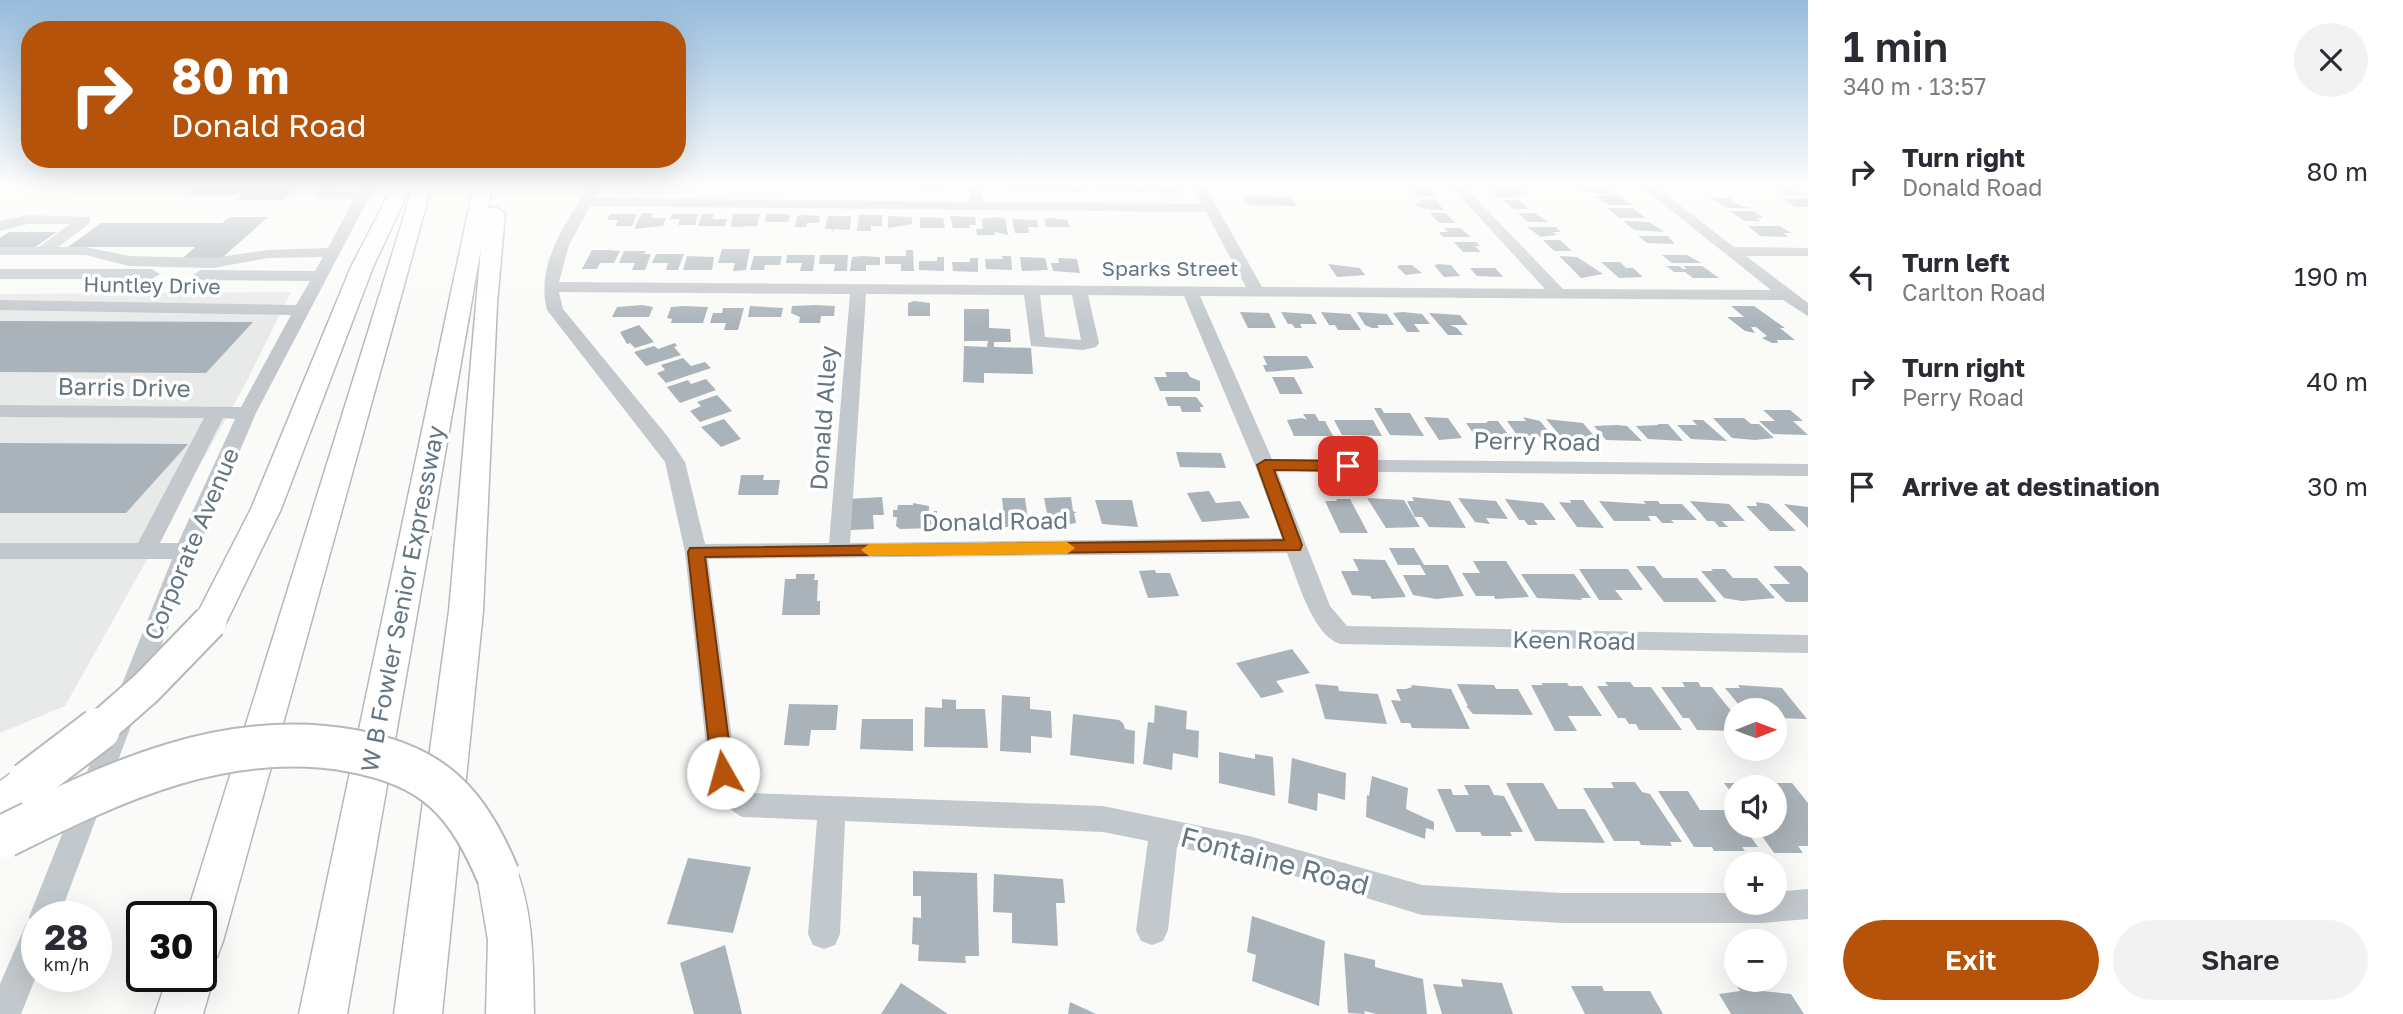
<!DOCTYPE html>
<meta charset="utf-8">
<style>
body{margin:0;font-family:"Golos Text",sans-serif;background:#f2f2f3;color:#2b2b33;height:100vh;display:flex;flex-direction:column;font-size:26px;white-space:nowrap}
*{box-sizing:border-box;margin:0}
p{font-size:23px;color:#7c7c81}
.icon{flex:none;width:38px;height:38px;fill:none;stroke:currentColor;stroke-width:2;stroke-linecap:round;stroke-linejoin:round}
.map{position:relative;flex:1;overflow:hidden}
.drawer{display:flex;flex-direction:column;background:#fff;width:595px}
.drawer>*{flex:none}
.hud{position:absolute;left:21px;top:21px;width:665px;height:147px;border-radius:28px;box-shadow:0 7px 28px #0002;background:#b45309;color:#fff;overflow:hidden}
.needle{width:46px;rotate:89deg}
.fabs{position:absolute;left:1724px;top:698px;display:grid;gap:14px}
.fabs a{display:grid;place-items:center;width:63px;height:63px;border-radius:50%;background:#fff;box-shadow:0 7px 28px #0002;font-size:35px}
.speed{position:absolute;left:21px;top:901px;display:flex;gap:14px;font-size:35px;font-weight:700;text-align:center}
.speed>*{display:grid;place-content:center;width:91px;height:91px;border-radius:50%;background:#fff;box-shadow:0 7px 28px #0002;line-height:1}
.speed small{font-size:18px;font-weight:400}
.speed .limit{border:4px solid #111;border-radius:10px;background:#fff;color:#111}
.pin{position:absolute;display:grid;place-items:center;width:60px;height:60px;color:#fff;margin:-30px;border-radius:14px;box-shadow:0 4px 10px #0006}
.me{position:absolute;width:77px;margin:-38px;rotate:353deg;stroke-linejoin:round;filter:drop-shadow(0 0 5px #0008)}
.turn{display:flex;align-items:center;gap:24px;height:147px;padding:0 35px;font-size:32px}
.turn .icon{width:91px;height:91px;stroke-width:2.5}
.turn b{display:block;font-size:49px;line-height:60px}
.round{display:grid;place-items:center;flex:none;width:74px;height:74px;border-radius:37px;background:#f2f2f3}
.head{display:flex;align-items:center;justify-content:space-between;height:119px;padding:0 35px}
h1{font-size:42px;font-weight:600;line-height:52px}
.button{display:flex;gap:14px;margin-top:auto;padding:14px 35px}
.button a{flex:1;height:80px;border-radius:42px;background:#b45309;color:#fff;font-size:28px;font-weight:600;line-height:80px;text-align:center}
.button a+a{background:#f2f2f3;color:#2b2b33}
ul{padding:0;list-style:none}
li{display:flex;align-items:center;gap:21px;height:105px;padding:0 35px}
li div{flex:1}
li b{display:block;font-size:26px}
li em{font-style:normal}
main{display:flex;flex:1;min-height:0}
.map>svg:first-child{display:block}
</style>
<main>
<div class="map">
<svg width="1808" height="1014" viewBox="0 0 1808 1014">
<rect width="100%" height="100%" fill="#fafaf8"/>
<path fill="#e8e9e9" d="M291,292l-44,89 -182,325 -65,27v-439z"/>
<g fill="#aab3b9">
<path d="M200,184h102l-19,16h-46l6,-5h-58z"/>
<path d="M923,184h22l6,3 -28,2z"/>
<path d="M1008,184h22l2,7h-22z"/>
<path d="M1035,184h22l2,7h-22z"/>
<path d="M1064,184h22l3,7 -22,1z"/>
<path d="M1094,184h21l3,6h-22z"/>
<path d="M1124,184h20l4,8 -22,-1z"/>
<path d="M1155,184h20l5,9h-20z"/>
<path d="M1580,184h22l13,8 -14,2 -19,-3 -5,-4h7z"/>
<path d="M1771,185l15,1 18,9h-18z"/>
<path d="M1488,188h32l8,7 -28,3z"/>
<path d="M1411,189h16l10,7h-19z"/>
<path d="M1617,195l15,10h-23l-16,-9z"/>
<path d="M1246,196l45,1 5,9 -46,-1 -6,-6h4z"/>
<path d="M1710,198h19l12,8 12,2h-26z"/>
<path d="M1781,198h27v9h-13z"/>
<path d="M1420,200l16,1 8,9 -21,-1 -9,-6h8z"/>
<path d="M1503,200h16l10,9h-16z"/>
<path d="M1607,208h25l14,10h-27z"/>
<path d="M1730,211h24l10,7h-8l5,3h-17z"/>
<path d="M642,213h11l-2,5h15l-3,8 -29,3z"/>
<path d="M1430,213h16l9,10h-16z"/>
<path d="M1518,213h16l15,9h-21z"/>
<path d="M610,214h27l-5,12h-17l3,-6h-11z"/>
<path d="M672,214h26l-3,11h-17l2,-6h-10z"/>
<path d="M702,214h12l-2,5h15l-2,7h-27z"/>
<path d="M733,214h27l-3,12 -26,1z"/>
<path d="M767,214h16l7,1 -2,7h-23z"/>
<path d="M803,215l17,1 -1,7h-12l-1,4h-11l2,-11z"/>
<path d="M859,215h23v11h-10l-1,-3v8h-14z"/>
<path d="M828,216h23l-1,14 -15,-1 -3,3 1,-3h-8z"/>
<path d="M888,216l24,1v7l-24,4z"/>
<path d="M950,216l25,1 1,8h-7l1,3h-17z"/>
<path d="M230,217h38l-46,41h-39l12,-11h-127l33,-24h121z"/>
<path d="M925,217l18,1 2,10h-25v-10z"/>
<path d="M998,217l7,2 3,16 -13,-3v3h-18l-1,-6h7l-1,-10z"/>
<path d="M1049,218l18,2 3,7h-24l-2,-7z"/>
<path d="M1012,219l25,1 1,7h-10l1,6h-14z"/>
<path d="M1623,221l26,1 16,10 -31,-2z"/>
<path d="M1748,226h32l11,7h-8l5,4 -28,-1z"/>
<path d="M1527,227h29l5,5h-8l4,3 -16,2z"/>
<path d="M1444,228h16l11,9h-28l-4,-5h9z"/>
<path d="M9,232h48l-22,15h-35v-9z"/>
<path d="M1638,236h30l7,8 -28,-1z"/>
<path d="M1543,240h17l12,11h-18z"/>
<path d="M1454,242h22l4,4h-5l6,6h-18z"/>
<path d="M722,249h28l-4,21 -13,1 2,-8h-17z"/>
<path d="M592,250h17l11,1 -6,12h-14l-3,6h-15z"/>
<path d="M906,250h7l1,21h-13v-7h-16v-8h21z"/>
<path d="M624,251h22l-2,3h7l-6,16h-13l3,-7h-16z"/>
<path d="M656,254h28l-6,16h-12l2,-7h-16z"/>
<path d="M787,255h28l-2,16h-13l2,-8h-16z"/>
<path d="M820,255h28l-1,16h-13l1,-7h-16z"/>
<path d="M1662,255h25l14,8h-29z"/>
<path d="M687,256l27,1 -2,13h-29z"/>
<path d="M754,256h28l-2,9h-15l-1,5h-14z"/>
<path d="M862,256l18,1v8h-14v6h-16l2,-14z"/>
<path d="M1002,256h9l1,14 -26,-1 -1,-10h18z"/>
<path d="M1559,256l18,1 26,17 -22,4z"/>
<path d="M937,257h7v14l-25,-1v-9h18z"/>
<path d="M1020,257l25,1 3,12 -26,1z"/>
<path d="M970,258h8v14l-25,-1 -1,-9h18z"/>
<path d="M1058,258l19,1 3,14 -27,-2 -2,-8h8z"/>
<path d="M1601,262h19l6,6h7l10,9 -24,1z"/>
<path d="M1328,264l32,4 5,7 -28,2z"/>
<path d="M1439,264l12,1 9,11 -16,1 -10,-12z"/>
<path d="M1400,265h12l10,8 -16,2 -9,-8z"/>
<path d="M1666,266h13l4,3h4l-4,-3h19l17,12h-26l-8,-6h-11z"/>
<path d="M1470,268h25l8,9 -26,-1z"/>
<path d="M914,301l16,2v13h-22v-13z"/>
<path d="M642,305l11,2 -4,10h-37l5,-10z"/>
<path d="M816,305l19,1 -1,10h-13l-1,7h-21l1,-6 -9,-4 1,-7z"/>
<path d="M683,306l25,1 -5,16h-32l1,-4 -5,-1 4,-11z"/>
<path d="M750,306l33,2 -2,9h-33z"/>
<path d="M1731,306h23l31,22h-5l15,12h-18l1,3h-6l-10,-5 5,-2 -11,-9h-5l4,6 -10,-2 -18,-14h17z"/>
<path d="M723,308h21l-6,22h-14l2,-7h-16l3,-10h9z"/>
<path d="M964,309h25v19l21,1 1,13h-17v5l37,1 2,26 -49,-1v10l-21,-1 1,-36 23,1 1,-6h-24z"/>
<path d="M1240,312l29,1 7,15h-28z"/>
<path d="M1281,312l30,2 6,10h-17l2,4h-7l-3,-4h-4z"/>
<path d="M1321,312l29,2 11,16h-23l-3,-5h-6z"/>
<path d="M1357,312l30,2 7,11h-17l2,3h-7l-7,-3z"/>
<path d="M1403,312l19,2 8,10h-16l6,8h-13l-14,-19z"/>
<path d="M1429,313l31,2 8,10h-18l7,3 6,7h-15z"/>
<path d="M0,321l253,1 -47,51 -206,-1z"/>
<path d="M639,325l15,17 -19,6 -5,-5 -3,1 -7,-12z"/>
<path d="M675,343l2,3 -3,1 7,8 -35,11 -12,-14 20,-6 4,3z"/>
<path d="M1263,356h44l7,12 -48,4 -3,-7h4z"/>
<path d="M683,358l8,8 14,-4 6,6 -45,15 -9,-10 8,-3 -4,-5z"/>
<path d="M1165,372h22l3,5 10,4v10h-40l-6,-14h13z"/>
<path d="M1272,377h22l9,17h-23z"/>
<path d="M706,379l10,11 -36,13 -13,-16 21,-7 3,4z"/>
<path d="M717,395l15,16 -32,11 -10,-11 11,-5 -4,-4z"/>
<path d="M1165,397h31l8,10h-4l1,5h-19l-2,-6h-12z"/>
<path d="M1374,408h7l3,5h26l14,23 -34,-1z"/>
<path d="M1763,410h27l13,11h-10l15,14 -35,-1 -14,-13h16z"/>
<path d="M1303,414h12l4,7h6l8,15h-39l-7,-16 15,-2 5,2z"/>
<path d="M1424,417l24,1 14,20 -23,2z"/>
<path d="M1523,417l17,4 14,17 -37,-3 -10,-14h19z"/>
<path d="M1713,418h31l7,6h8l15,14 -19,2 -23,-2z"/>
<path d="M724,419l17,20 -20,8 -20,-20z"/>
<path d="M1546,419l37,4 13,15h-34z"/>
<path d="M1334,420h39l9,16 -40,-1z"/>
<path d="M1692,420h11l24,21 -36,-2 -14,-14h20z"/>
<path d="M1488,421h10l13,17 -35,-1 -10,-14h20z"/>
<path d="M1657,424h11l15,17 -35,-2 -12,-13 23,-1z"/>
<path d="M1617,425l10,1 15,15 -36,-1 -12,-14z"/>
<path d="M0,443l188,1 -62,69h-126z"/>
<path d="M1176,452l45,1 5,15 -46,-1z"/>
<path d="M741,475h23l-1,5h17l-2,15h-40z"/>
<path d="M1209,491l7,12 24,-2 10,17 -48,4 -15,-29z"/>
<path d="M882,497l2,18h-11l1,14 -25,1 -1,-31z"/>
<path d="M1071,497l2,14 4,2h-3l2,10 -23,4v-4h-4l-5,-25z"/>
<path d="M1412,497l38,4 16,27 -37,-1 -7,-10h-7l-8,-16h7z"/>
<path d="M1002,498h23l4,29h-9v-4h-7l1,4h-9z"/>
<path d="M1367,498l37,2 16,27 -34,1z"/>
<path d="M1458,498l38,3 12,18 -22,-1 4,6 -15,-2z"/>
<path d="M1336,499h14l18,34h-28l-15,-32h12z"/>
<path d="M1505,499l38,4 13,17h-22l4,5h-10l-4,-5h-5z"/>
<path d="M1095,500h37l6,27 -36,-3z"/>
<path d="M1570,500h13l21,28 -27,-1 -18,-25 12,1z"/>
<path d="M1599,501l47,3 -3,-3h15l2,3h22l15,16h-26l3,3h-12l-6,-7h-8l3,5h-37z"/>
<path d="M1690,501l39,3 16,17h-23l6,6h-9l-5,-6h-7z"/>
<path d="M1756,502l13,2 27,27h-26l-24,-25h11z"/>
<path d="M913,503l16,3v5h8v17l-37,1 -4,-3 1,-9h-4v-7h4l1,-5h15z"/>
<path d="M1784,504l24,3v21z"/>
<path d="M1389,548h25l10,17h24l16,31 -28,3 -23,-4 -10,-20h23l-6,-10h-22z"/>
<path d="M1353,559l32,1 21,37 -34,2 -2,-3 -18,-1 -11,-24h18z"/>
<path d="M1473,561h33l23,36 -34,2 -1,-3h-18l-14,-23h18z"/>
<path d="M1636,566h18l9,12h34l20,24h-53z"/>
<path d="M1773,566h28l7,7v29h-22l-17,-18h21z"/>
<path d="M1579,569h49l15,21h-28l8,10h-24z"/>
<path d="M1711,569h14l8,9h24l18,20 -33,3 -18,-3 -23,-27h12z"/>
<path d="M1155,570l1,3h14l9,23 -31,2 -9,-27z"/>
<path d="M796,574h19l-1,6h4l-1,21h3v14h-38l3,-36h11z"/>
<path d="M1521,574h53l17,24h-10l1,2 -45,-2z"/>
<path d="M1292,649l18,24 -34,8 8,11 -23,6 -25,-35z"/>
<path d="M1605,682h25l4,5h17l31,43h-43l-3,-6h-7l-4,-6h-7l-21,-32h11z"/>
<path d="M1682,682h16l3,5h11l24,30v14l-39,-1 -8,-12h-6l-22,-31h24z"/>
<path d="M1541,683h26l2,3h13l20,30h-34l9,15h-22l-24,-46h12z"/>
<path d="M1315,684l23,2 1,5 39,3 9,30 -62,-5z"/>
<path d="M1457,684l37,1 2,4h22l15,26 -60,-1 -7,-8h2z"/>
<path d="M1411,685l40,4 19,40 -58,-1 -2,-5h-9l-10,-23 10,1 -5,-12h10l6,-2z"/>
<path d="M1738,685l44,3 25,31 -33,-1v-8h-31l-18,-22h15z"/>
<path d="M1002,695l28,2v12l21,2 1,27 -21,-2v17l-31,-2z"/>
<path d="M942,699l14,1v9h29l3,39 -64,-1 1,-40 17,1z"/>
<path d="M789,704l49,1 -2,25h-25l-2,16 -25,-1z"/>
<path d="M1155,705l32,6 -1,18 13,2 -1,27 -25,-5 -1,17 -29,-6 5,-42 6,1z"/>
<path d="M1073,714l46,6 4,3 2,6 10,2 -1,33 -64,-9z"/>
<path d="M862,719h51v32l-53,-2z"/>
<path d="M1219,752l36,7v-5l18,3 2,39 -56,-13z"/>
<path d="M1292,758l54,15 -1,27 -27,-7 -1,18 -29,-8z"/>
<path d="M1372,776l36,12 -2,21 28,13v8l-8,-2 -1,11 -59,-22 1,-22 2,1z"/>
<path d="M1611,782h24l7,10 8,2 32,48h-12l2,4 -31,-1 -2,-4h-25l-31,-53h31z"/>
<path d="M1506,783h37l15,26h27l20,34 -70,-2z"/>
<path d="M1724,783h68l16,20v43h-10l5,7h-29l-19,-27h19v-38h-38v11z"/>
<path d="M1464,785h25l5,10 10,1 19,36h-13l2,4h-30l-2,-4h-24l-19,-43h14l2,6h16z"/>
<path d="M1658,791h30l12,19h32l4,6v10h7l15,21h-16l3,4h-31l-2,-4h-18z"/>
<path d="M688,858l63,9 -18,66 -66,-9z"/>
<path d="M913,871l64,2 2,83h-14l1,7 -48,-2 1,-16 -7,-1 1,-27 8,1v-22h-8z"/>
<path d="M994,874l69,5 2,24h-9l2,43 -46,-3v-30l-19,-1z"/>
<path d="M1252,916l73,25 -6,65 -67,-25 4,-26 -9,-3z"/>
<path d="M725,945l17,69h-48l-14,-51z"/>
<path d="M1344,953l31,7v7l48,12 4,35h-50l-13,-3 1,3 -17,-1z"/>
<path d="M1461,979l41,4 11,31h-71l-9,-30 30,3z"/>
<path d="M901,983l47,31h-67z"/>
<path d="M1571,986h31l2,5h46l13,23h-78z"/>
<path d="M1737,986h21l4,5 29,3 13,20h-73l-12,-20 21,-3z"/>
<path d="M1070,1002l26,12h-28z"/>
</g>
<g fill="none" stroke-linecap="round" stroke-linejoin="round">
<defs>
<g id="highway">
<path d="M394,184h18l-39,83 -92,242 -59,122 -12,4 -12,-4 -5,-9 58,-113 100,-242z"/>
<path d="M414,184h18l-209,757 -6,16 -10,3 7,16 -11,38h-48l13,-38h33v-59h-15z"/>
<path d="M474,184h18l-4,25 7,-2 10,6 -8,91 -14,307 -41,403h-48l55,-403 32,-363 -134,766h-48z"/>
<path d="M28,766l14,5 6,12c-9,19 -29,31 -48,39v-41l14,-10z"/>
<path d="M498,855l15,6c21,48 20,102 21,153h-48l2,-74 -11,-65 6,-14z"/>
</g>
</defs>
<use href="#highway" stroke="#b4b9bd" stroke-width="3"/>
<g fill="#c3c8cc" fill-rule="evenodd">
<path d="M323,184h13l-5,8 28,-1 4,-7h13l-120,229 -59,138 -138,366h-22v57l-16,40h-21v-30l26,-60 5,-2 -2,-5 143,-358h-172v-16h138l66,-125 -204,-1v-12l241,2 50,-92 -291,-5v-10l296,5 14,-24 -109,-1 -8,-5 8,-5 114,1 8,-14 -55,1 -55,10 -84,-2 -43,-11h-86v-8h39l31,-23h-42l-28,7v-10l28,-6 62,2v6l-32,24h28l43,9 84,2 55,-8 60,-2 26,-49h-34l-5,-5zM223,418l12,1 -57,124h-18z"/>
<path d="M591,184h13l-9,14 375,4 -3,-18h13l3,18 219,2 -11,-20h13l58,103 283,2 -96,-105h13l101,105 208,1 -133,-106h14l82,63 74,1v8h-62l62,47v13l-25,-16 -583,-4 72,163 536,5v12l-531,-5 53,135 17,20 461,9v18l-468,-9c-28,-9 -43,-66 -53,-91l-579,6 28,211 15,23 352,13 146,30 173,49 140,8h174v10h38v-11l34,-3v30l-46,4h-200l-140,-8 -173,-53 -72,-15 -9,83 -5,11 -11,4 -11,-4 -5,-11 12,-89 -45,-9 -258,-11 -5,113 -5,11 -11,4 -11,-4 -5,-11 9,-114 -74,-3c-17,-6 -26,-28 -34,-44l-24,-221 -20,-90 -118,-152c-12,-47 20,-89 44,-126zM590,206l616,6 40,75 -687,-5 10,-37zM559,292l291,2 -21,249 -124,1 -20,-82 -17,-25 -105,-128zM866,294l158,1 7,51 52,4 13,-3 3,-4 -11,-48 96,1 71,169 27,73 -432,5zM1040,295h32l9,45 -36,-3z"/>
<path d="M0,269h152l8,5 -8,5h-152z"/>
</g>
<use href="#highway" fill="#fff" fill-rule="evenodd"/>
<defs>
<path id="highway-bridge-far1" d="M97,731l49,-43 64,-66"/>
<g id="highway-bridge">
<path d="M28,783l71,-54"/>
<path d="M5,836c110,-55 222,-108 348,-85 32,6 67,18 91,40 25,22 41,54 54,84"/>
</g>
</defs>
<use href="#highway-bridge-far1" stroke="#b4b9bd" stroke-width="37" stroke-linecap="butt"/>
<use href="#highway-bridge" stroke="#b4b9bd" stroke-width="46" stroke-linecap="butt"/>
<use href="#highway-bridge-far1" stroke="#fff" stroke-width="33"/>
<use href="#highway-bridge" stroke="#fff" stroke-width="42"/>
</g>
<linearGradient id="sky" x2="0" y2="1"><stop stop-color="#96bcdc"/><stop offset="0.57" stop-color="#fdfdfc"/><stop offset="1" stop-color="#fdfdfc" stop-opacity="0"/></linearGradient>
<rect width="1808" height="325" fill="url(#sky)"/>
<path fill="#b45309" stroke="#753606" stroke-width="2" d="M1265,460l83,1 8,5 -8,5 -74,-1 28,75 -2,5 -595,7 28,216 -3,6 -7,3 -8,-3 -3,-6 -24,-221 2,-4 594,-8 -27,-75z"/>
<path fill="#f59e0b" d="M1067,542l8,6 -8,6 -198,2 -8,-6 8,-6z"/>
<g text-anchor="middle" stroke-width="7" stroke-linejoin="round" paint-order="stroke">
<g font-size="21" fill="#657683" stroke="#fff">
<text x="1170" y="276">Sparks Street</text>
<text transform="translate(152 286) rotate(1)" y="7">Huntley Drive</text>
</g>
<g font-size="24" fill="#657683" stroke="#fff">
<text transform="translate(124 388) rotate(1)" y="8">Barris Drive</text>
<text transform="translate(824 418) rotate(-86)" y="8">Donald Alley</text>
<text transform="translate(1537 442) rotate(1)" y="8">Perry Road</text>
<text transform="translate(995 522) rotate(-1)" y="8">Donald Road</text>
<text transform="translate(192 544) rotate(-67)" y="8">Corporate Avenue</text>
<text transform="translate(403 599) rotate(-79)" y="8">W B Fowler Senior Expressway</text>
<text transform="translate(1574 641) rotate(1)" y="8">Keen Road</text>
</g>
<g font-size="28" fill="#657683" stroke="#fff">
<text transform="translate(1275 861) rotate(15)" y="10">Fontaine Road</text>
</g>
</g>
</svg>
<div class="fabs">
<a><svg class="needle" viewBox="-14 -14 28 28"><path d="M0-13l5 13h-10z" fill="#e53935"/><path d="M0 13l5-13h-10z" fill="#7c7c81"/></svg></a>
<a><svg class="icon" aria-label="sound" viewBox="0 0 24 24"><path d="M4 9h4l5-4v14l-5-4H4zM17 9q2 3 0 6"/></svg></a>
<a>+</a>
<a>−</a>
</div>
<div class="speed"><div>28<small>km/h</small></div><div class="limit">30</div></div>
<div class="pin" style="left:1348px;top:466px;background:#d93025"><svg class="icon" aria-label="arrive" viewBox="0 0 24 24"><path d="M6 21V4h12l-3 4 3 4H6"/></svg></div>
<svg class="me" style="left:723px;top:773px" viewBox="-20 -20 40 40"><circle r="19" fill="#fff"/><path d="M0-13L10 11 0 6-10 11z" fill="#b45309"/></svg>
<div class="hud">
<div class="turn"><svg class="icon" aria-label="right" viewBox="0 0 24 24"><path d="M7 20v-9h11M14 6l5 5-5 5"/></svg><div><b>80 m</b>Donald Road</div></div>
</div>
</div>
<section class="drawer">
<div class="head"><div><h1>1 min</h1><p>340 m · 13:57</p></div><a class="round"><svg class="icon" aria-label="close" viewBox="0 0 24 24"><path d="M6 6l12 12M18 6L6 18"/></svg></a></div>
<ul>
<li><svg class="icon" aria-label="right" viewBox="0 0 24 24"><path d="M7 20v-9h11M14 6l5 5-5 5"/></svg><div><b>Turn right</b><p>Donald Road</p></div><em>80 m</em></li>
<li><svg class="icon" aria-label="left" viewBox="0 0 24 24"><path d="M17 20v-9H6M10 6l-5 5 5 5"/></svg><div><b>Turn left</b><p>Carlton Road</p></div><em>190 m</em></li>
<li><svg class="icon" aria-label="right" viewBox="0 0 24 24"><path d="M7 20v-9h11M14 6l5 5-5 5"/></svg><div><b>Turn right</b><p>Perry Road</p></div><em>40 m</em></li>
<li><svg class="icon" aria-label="arrive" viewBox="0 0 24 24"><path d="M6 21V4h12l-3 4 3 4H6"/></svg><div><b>Arrive at destination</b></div><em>30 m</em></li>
</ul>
<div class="button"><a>Exit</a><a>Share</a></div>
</section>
</main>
